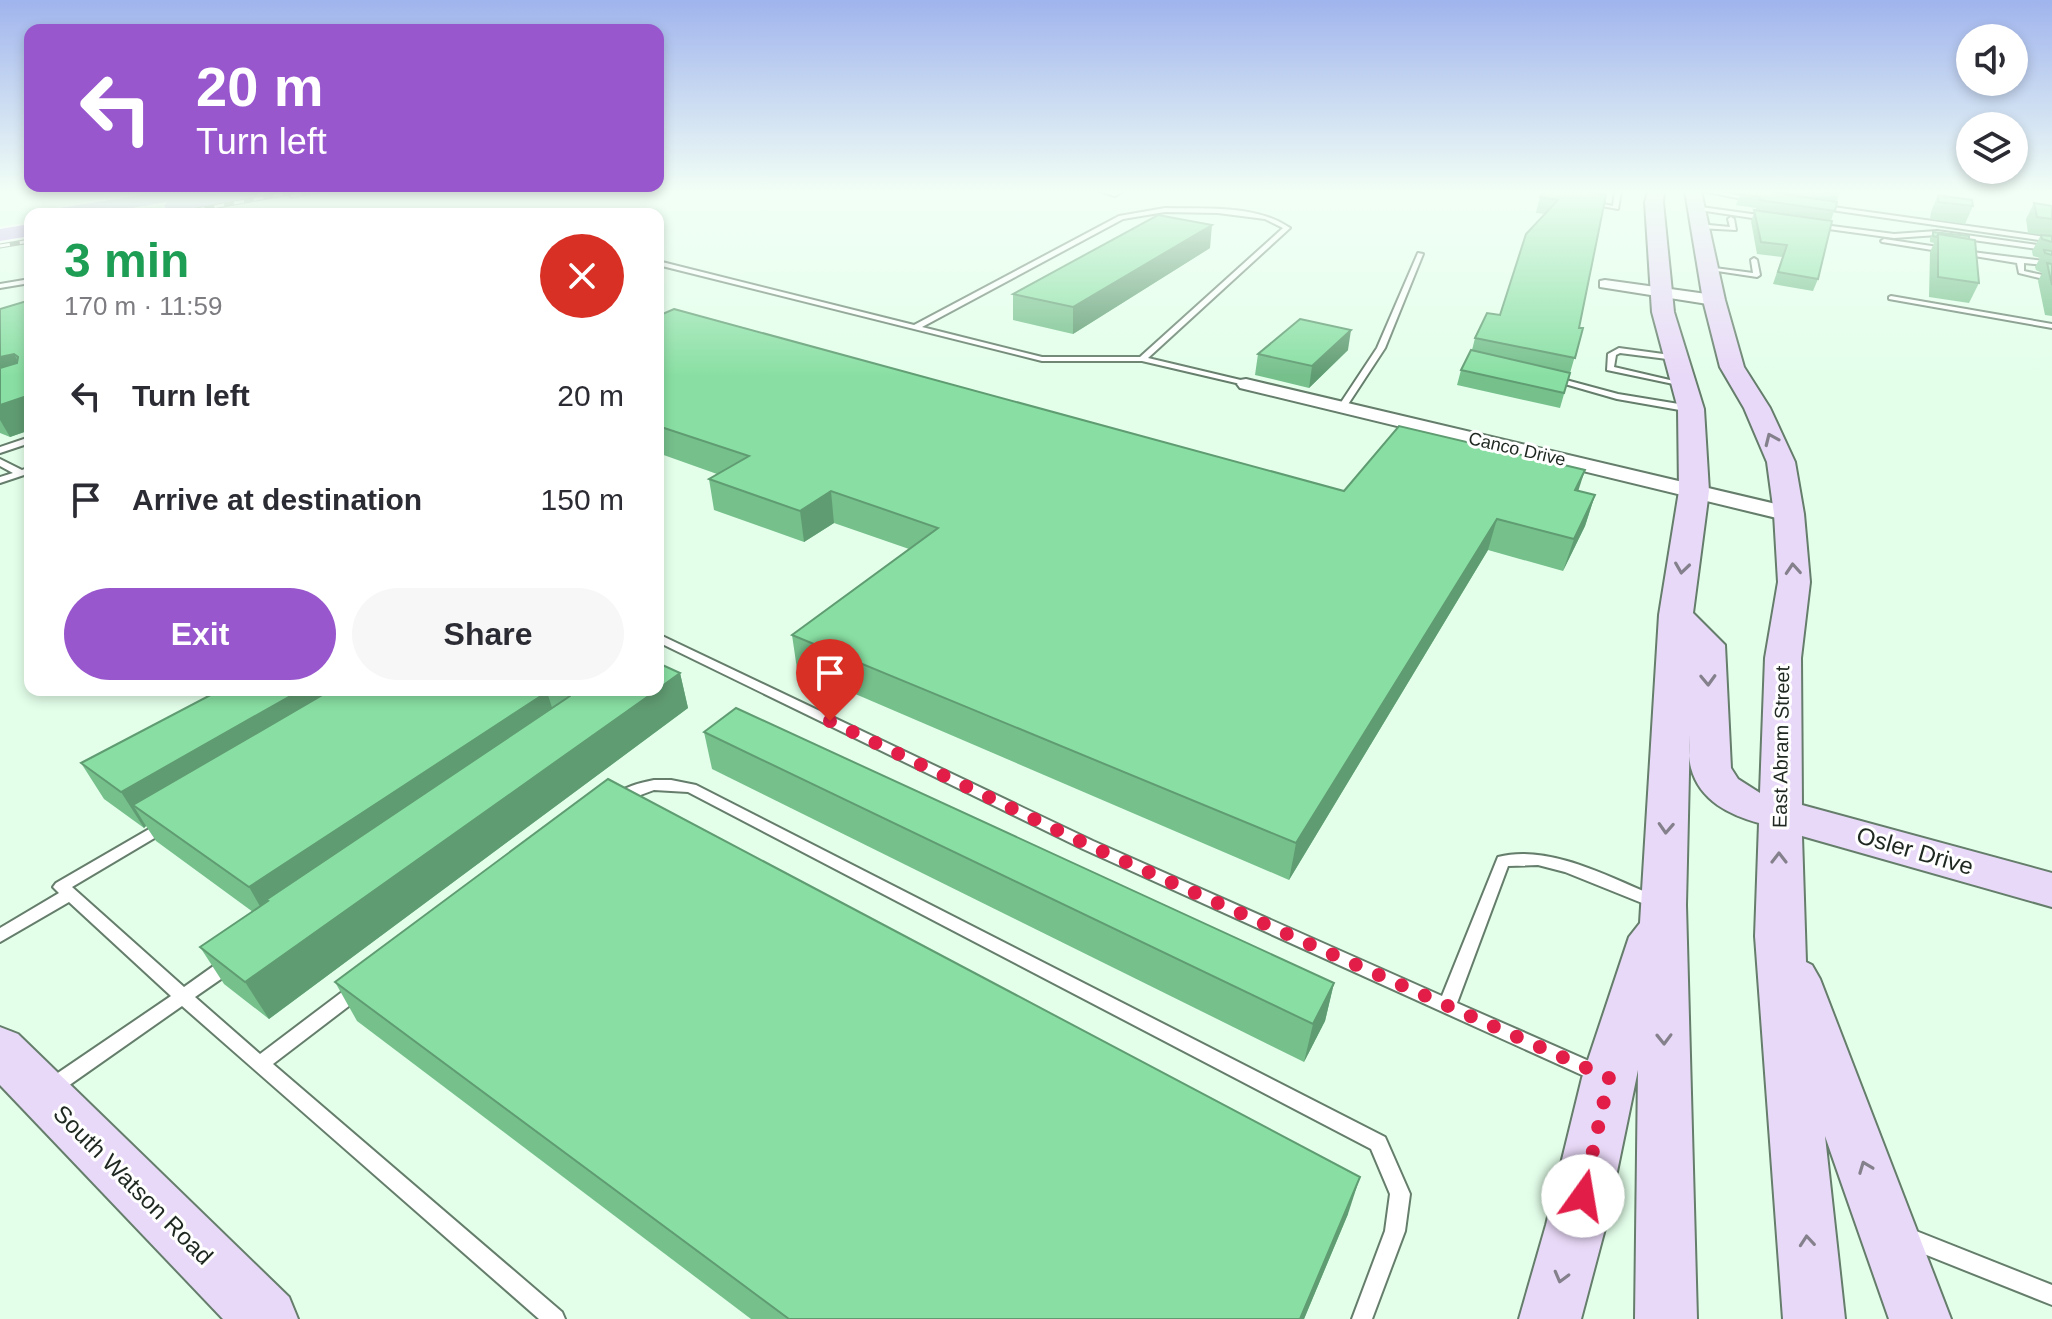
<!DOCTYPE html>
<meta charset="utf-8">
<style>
body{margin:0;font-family:Helvetica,sans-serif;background:#f7f7f7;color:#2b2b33;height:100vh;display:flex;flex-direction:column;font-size:30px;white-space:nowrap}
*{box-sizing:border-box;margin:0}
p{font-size:26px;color:#7c7c81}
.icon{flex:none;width:44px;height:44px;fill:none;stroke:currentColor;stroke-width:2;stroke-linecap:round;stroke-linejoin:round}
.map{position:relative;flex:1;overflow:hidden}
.panel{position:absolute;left:24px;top:208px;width:640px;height:488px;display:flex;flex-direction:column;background:#fff;border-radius:16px;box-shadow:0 4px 12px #0003}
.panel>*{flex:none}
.top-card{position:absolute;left:24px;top:24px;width:640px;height:168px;border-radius:16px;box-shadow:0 4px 12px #0003;background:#9857cd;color:#fff;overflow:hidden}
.buttons{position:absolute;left:1956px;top:24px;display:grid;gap:16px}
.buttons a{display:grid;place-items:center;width:72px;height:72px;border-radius:50%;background:#fff;box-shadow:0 4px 12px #0003;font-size:40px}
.pin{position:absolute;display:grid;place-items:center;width:68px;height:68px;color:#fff;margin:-82px -34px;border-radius:50% 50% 50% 0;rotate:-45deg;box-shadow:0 0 8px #0007}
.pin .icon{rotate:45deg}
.me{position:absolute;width:88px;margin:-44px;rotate:13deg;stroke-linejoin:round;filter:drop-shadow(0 0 6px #0008)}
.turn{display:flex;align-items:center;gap:28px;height:168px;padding:0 40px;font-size:36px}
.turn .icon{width:104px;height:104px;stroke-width:2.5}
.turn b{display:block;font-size:56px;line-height:68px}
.round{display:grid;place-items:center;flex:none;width:84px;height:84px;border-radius:42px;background:#f7f7f7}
.head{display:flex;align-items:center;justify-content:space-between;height:136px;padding:0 40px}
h1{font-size:48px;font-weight:800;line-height:60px;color:#1e9e55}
.cta{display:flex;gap:16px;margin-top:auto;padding:16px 40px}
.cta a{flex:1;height:92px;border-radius:48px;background:#9857cd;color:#fff;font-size:32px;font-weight:800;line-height:92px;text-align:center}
.cta a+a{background:#f7f7f7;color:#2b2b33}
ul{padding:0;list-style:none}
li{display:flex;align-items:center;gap:24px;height:104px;padding:0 40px}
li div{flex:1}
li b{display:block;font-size:30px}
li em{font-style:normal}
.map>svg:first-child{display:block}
</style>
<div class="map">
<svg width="2052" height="1319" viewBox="0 0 2052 1319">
<rect width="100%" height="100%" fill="#e3ffea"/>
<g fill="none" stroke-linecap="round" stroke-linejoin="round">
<defs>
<g id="lane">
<path d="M1099,191h24l-8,5z"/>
<path d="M1615,191h6l-3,18 -33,-6 3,-2 25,5z"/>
<path d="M1702,191h15l39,8 -3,2z"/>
<path d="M1819,205l227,32 3,2 -3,2 -229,-33z"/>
<path d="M1694,206l72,10 3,2 -3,2 -74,-11z"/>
<path d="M1165,208c41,1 90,-4 125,20l-142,130 101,24v4l-107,-25h-100l-384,-96v-4l256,64 205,-109zM1165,212l53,1 47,6 18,9 -143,129h-98l-120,-30 201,-108z"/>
<path d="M1731,217l3,2 2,11 -38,-2 -3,-2 3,-2 32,3 -2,-8z"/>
<path d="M1816,224l78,10 43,-3 115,16v4l-115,-16 -43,3 -80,-11z"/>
<path d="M1884,239l61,9 3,2 -3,2 -63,-10 -1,-1z"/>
<path d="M1964,251l88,11v4l-28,-3v8l28,6v4l-33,-8 -2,-10 -55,-9v-2z"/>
<path d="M1418,253l5,1 -38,94 -40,61h-6l-1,-2 39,-59z"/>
<path d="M1754,258l3,2 3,15 -3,2 -53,-8 3,-2 46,6 -2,-13z"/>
<path d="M30,279v4l-30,5v-4z"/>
<path d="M1891,296l161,28v4l-163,-29v-2z"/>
<path d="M1619,348l59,8 1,2 -4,2 -55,-7 -4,2 -2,12 73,17 -4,2 -76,-16 1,-16z"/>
<path d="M1551,376l67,18 73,12 4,3 -4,3 -74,-13 -66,-19z"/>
<path d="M30,437v6l-30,10v-6z"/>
<path d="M0,459l22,11 8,-3v6l-30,10v-6l13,-4 -13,-7z"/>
<path d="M658,634l435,207 349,155 56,-139c52,-14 117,23 164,42l3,4 -3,4 -5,2 -92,-37 -27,-7 -30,1 -51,137 148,65 3,6 -3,6 -6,2 -6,-2 -510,-231 -425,-207z"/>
<path d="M654,780h17l25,5 689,352 25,57 -5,37 -33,88h-20l33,-88 5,-37 -19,-45 -683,-357 -34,-2 -35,13 -5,-2 -2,-3c10,-11 28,-15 42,-18z"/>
<path d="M163,821l5,1 2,4 -2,4 -96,57 112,100 38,-27 6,-2 6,2 2,5 -2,5 -39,27 65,57 90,-68 6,-2 6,2 2,5 -2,5 -89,68 289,248 3,7h-26l-357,-313 -124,87 -6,2 -6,-2 -3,-6 3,-6 125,-85 -102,-94 -69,40v-14l59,-35 -6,-6 3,-4z"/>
<path d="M1906,1227l146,58v20l-153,-61 -3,-7 3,-7z"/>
</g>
<g id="street">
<path d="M1605,280l109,15 8,5 -8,5 -114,-18v-6z"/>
<path d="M1246,379l543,128 11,7 -11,7 -549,-133 -3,-4 3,-4z"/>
</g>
<g id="secondary">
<path d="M1648,191h16l-1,11 11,110 30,97 5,82 -16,122 32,32 6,123 7,11 22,14 5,-135 13,-76 -4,-68 -7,-52 -23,-54 -24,-41 -17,-67 -18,-109h16l24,109 19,67 26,41 25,54 9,52 6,68 -9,76 1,147 250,68v34l-250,-71 4,126 6,3 8,14 131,340h-62l-64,-183 20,183h-62l-28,-383 4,-113c-29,-8 -59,-22 -68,-55 -3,-11 -1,-27 -1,-39l-4,176 11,414h-62l3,-249 -32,155 -25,94h-62l27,-94 36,-147 47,-141 11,-14 19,-308 20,-124 -1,-82 -26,-97 -7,-110z"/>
<path d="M0,1027l18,7 271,263 9,22h-75l-223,-234z"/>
</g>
<g id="primary">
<path d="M165,191h45l-2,3 56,-3 -9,6 -81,15 -7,-2 -3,-4 3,-4 -71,12h-46l10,-6z"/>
<path d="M30,224v12l-30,5v-12z"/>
</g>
</defs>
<use href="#lane" stroke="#657d6b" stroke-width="4"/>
<use href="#street" stroke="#657d6b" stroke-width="4"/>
<use href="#secondary" stroke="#657d6b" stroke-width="4"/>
<use href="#primary" stroke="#fff" stroke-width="4"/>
<use href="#lane" fill="#fff" fill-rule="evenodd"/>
<use href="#street" fill="#fff" fill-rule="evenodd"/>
<use href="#secondary" fill="#e9d9f8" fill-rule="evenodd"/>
<use href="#primary" fill="#d3b3f1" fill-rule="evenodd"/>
<defs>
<g id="rail">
<path d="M291,196l28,-5"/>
<path d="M175,214l124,-23"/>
<path d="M0,246l30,-5"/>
</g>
</defs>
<use href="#rail" stroke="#879b8c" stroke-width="5"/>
<use href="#rail" stroke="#fff" stroke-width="3" stroke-dasharray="10" stroke-linecap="butt"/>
</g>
<g fill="#76c08c">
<path d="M1596,191l-17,137h4l-23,80 -103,-23 4,-15 11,-20 3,-12 25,-23 45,-101 -9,-1 4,-16z"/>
<path d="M1741,191h99l-9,30 -13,58 -5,12 -40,-7 9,-27 -25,-3 -6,-33 5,-13 -20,-3z"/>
<path d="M1938,195l35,11 -8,18 -35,-5 1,-7z"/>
<path d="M2034,203l18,3v110l-7,-1 -7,-34 4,-8 -6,-3 -1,-3 5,-9 -7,-2 -1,-5 9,-16 -13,-2 -2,-14z"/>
<path d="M1933,232l36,4 10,47 -10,20 -40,-6 1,-45 4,-9 -4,-1v-4z"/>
<path d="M1210,248l-137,86 -60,-14v-26z"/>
<path d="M30,300v130l-20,7 -10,-4v-124z"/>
<path d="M658,316l686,175h235l16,4 -10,31 -22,45 -75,-21 -199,330 -492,-211 -5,-34 117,-86 -75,-26 -30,19 -90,-32 -5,-31 8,-5 -59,-21z"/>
<path d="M1348,350l-39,38 -54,-13 3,-21z"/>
<path d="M680,673l8,35 -419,311 -45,-35 -24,-37 53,-35 -97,-71 -10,-15 -2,2 -40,-29 -23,-36 139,-73h438z"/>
<path d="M704,732l630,251 -9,38 -21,41 -592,-293z"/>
<path d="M335,982l1013,232 -44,105h-553l-394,-298z"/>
</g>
<g fill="#609c72">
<path d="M1212,225l-2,23 -137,86v-27z"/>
<path d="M1351,330l-3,20 -39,38 3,-22z"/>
<path d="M14,354l15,28 -29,8v-33z"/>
<path d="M30,395v35l-20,7 -10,-17v-15z"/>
<path d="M1585,470l-10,31v-11z"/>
<path d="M831,491l3,32 -30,19 -4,-31z"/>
<path d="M1595,495l-10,31 -22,45 11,-32z"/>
<path d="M1497,519l-9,31 -199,330 7,-37z"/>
<path d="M680,673l8,35 -419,311 -24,-37z"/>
<path d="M301,690h76l-244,115 13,21 -2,2 -23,-36z"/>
<path d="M547,692l11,34 -290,175 -2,-1 11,19 -7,5 -21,-37z"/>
<path d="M1334,983l-9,38 -21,41 9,-38z"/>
<path d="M1360,1177l-12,37 -44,105h-4z"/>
</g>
<g fill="#89dfa3" stroke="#609c72" stroke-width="2">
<path d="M1546,191h37l23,4 -27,133h4l-8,30 -100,-20 12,-25 13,2 26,-81 32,-34 -18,-3z"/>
<path d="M1583,191h13l10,2 -1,2z"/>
<path d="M1741,191h24l72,11 -2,9 -76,-11 1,-3 -20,-3z"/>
<path d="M1938,195l34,5 1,6 -35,-4z"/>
<path d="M2034,203l18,3v13l-15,-2z"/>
<path d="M1754,210l78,11 -14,58 -40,-7 9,-27 -26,-3z"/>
<path d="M1158,215l54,10 -139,82 -60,-13z"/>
<path d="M1933,232l36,4v3l-31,-5 -1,3 -4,-1z"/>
<path d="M1938,234l37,6 4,43 -41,-6z"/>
<path d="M2041,235l11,1v6l-10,-3z"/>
<path d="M2044,250l8,1v4l-7,-2z"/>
<path d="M2047,263l5,1v21z"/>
<path d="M30,300v95l-30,10v-37l17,-5 1,-6 -4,-3 -14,3v-48z"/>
<path d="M674,309l670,182 55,-65 186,44 -10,20 20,5 -21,44 -77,-20 -201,324 -504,-208 146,-107 -107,-37 -31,20 -91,-32 40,-23 -91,-30v-110z"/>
<path d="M1300,319l51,11 -39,36 -54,-12z"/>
<path d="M1471,350l99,23 -6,20 -103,-23z"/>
<path d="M658,663l22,10 -22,16z"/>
<path d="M220,690h81l-180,102 -40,-29z"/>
<path d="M331,690h213l3,2 -298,195 -116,-82z"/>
<path d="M570,690h87l-412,292 -45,-35 68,-46 -2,-1 304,-204z"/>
<path d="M736,708l598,275 -21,41 -609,-292z"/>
<path d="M608,779l752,398 -60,142h-511l-454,-337z"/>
</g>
<defs><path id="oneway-chevron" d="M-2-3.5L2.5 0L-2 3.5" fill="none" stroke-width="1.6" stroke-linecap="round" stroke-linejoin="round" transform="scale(2)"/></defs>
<g stroke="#84808c">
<use href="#oneway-chevron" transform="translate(1771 439) rotate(-114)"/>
<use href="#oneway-chevron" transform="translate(1682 568) rotate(98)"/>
<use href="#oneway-chevron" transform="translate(1793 569) rotate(-94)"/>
<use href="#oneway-chevron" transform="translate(1708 680) rotate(88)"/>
<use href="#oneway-chevron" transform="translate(1666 828) rotate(93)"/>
<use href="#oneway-chevron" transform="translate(1779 858) rotate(-90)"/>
<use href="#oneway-chevron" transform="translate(1664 1039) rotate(89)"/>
<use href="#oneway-chevron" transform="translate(1865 1167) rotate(-111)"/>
<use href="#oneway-chevron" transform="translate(1807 1241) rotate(-95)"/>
<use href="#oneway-chevron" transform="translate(1561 1277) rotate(105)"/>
</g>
<linearGradient id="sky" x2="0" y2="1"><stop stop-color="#a0b4ed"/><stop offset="0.51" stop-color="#f2fff6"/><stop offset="1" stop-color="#f2fff6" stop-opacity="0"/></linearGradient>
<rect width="2052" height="376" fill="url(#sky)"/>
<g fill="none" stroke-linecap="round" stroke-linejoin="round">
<path stroke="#e11d48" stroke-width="14" stroke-dasharray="0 25.2" d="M830,721l258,124 521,233 -26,118"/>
</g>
<g text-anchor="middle" stroke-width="6" stroke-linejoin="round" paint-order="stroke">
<g font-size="18" fill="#1e2820" stroke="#fff">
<text transform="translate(1517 449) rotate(13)" y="6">Canco Drive</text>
</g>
<g font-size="20" fill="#1e2820" stroke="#fff">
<text transform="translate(1781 747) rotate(-89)" y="7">East Abram Street</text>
</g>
<g font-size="24" fill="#1e2820" stroke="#fff">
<text transform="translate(1915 851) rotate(16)" y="8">Osler Drive</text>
<text transform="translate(133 1185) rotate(45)" y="8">South Watson Road</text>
</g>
</g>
</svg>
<div class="buttons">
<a><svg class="icon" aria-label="sound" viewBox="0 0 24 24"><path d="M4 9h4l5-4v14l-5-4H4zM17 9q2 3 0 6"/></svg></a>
<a><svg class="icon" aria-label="layers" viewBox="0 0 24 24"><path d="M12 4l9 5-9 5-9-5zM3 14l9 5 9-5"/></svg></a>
</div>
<div class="pin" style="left:830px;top:721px;background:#d93025"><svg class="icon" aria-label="arrive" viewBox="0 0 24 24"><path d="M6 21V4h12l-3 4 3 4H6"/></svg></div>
<svg class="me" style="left:1583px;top:1196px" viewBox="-20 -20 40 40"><circle r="19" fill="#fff"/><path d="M0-13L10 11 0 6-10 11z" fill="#e11d48"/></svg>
<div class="top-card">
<div class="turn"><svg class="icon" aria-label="left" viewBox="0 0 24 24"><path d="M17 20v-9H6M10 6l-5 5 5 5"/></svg><div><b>20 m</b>Turn left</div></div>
</div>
<section class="panel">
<div class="head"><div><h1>3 min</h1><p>170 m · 11:59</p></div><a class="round" style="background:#d93025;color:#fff"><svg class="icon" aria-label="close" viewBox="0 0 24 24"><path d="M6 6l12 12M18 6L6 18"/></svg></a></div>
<ul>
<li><svg class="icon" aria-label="left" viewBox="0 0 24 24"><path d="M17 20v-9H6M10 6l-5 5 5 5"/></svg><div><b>Turn left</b></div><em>20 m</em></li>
<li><svg class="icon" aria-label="arrive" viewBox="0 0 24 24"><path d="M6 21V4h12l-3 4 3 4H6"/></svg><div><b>Arrive at destination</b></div><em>150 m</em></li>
</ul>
<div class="cta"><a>Exit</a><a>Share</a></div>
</section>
</div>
